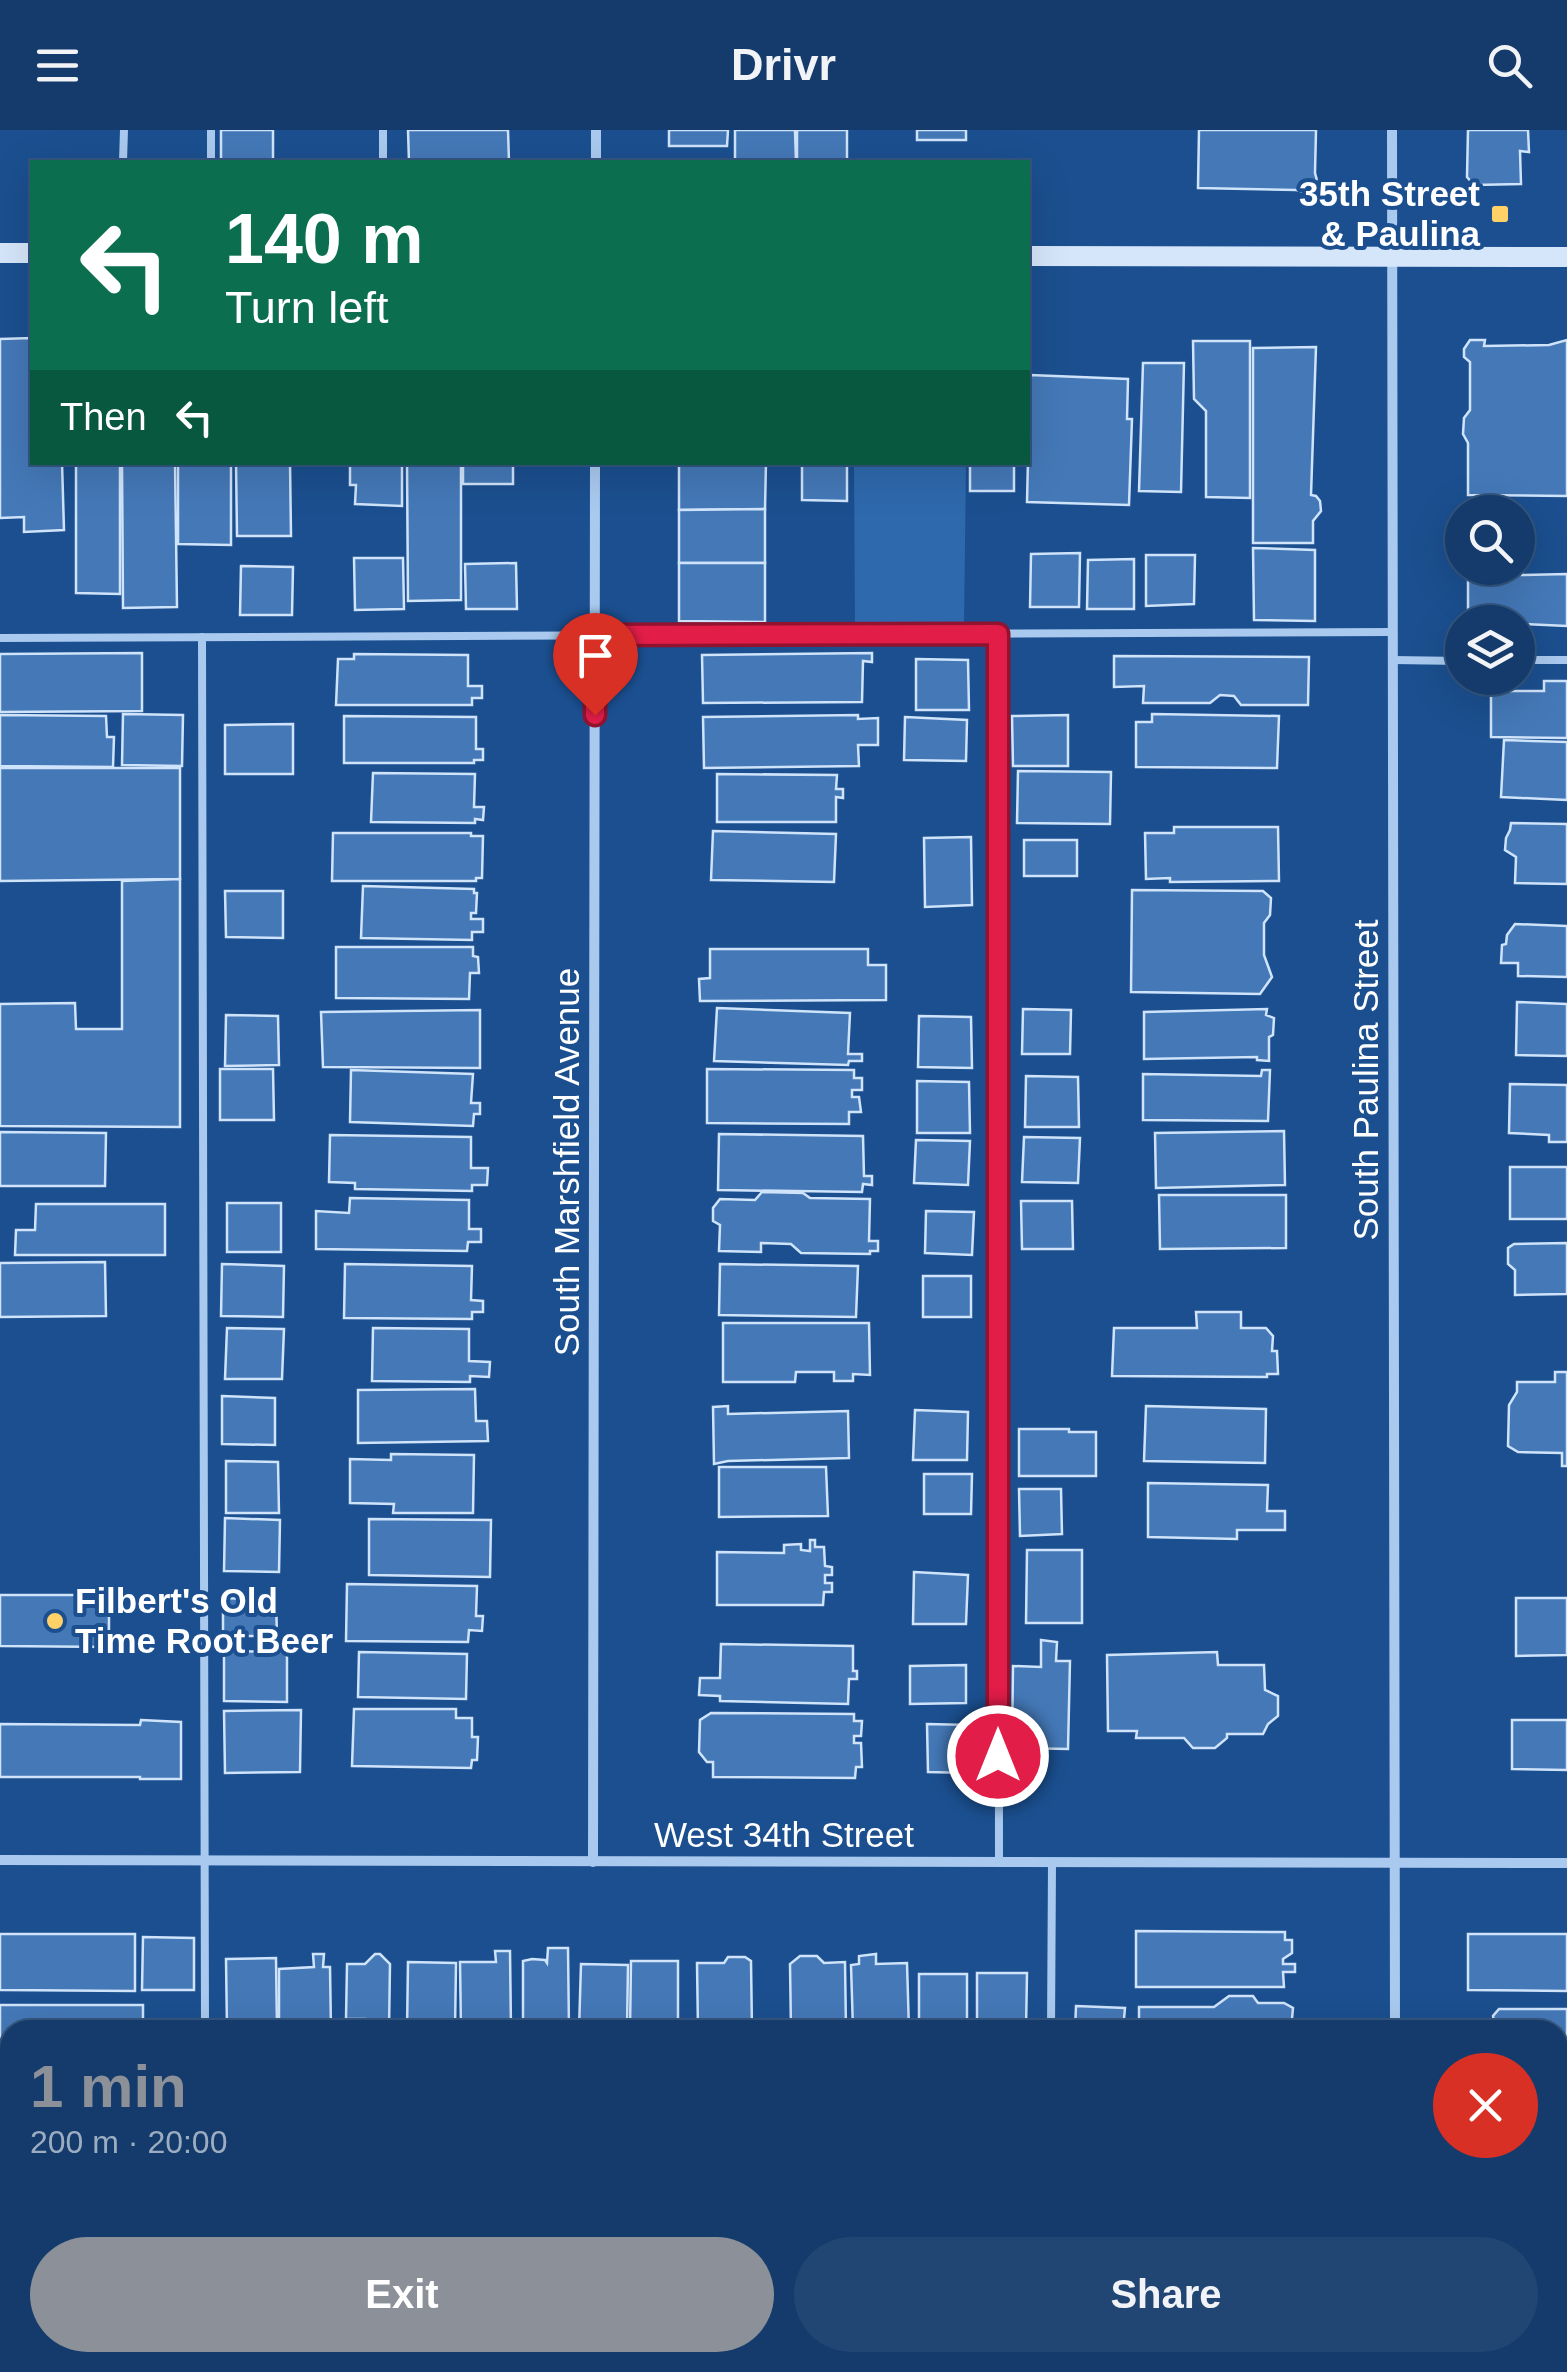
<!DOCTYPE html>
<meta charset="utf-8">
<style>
body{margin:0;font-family:Helvetica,sans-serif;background:#214673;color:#f1f3f6;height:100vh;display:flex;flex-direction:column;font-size:38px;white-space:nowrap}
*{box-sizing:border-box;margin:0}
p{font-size:32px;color:#9dadc1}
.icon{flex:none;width:55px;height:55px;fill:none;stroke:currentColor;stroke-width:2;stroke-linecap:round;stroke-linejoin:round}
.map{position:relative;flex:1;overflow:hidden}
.drawer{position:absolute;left:0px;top:1890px;width:1568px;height:352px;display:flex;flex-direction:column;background:#143b6b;border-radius:30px 30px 0 0;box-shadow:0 10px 40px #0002,0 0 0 2px #33557e}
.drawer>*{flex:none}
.top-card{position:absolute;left:30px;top:30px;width:1000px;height:305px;border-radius:0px;box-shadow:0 10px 40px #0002,0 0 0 2px #33557e;background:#0b6e4f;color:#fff;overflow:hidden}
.buttons{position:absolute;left:1445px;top:365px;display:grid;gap:20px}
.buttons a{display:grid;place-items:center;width:90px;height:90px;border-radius:50%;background:#143b6b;box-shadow:0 10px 40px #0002,0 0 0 2px #33557e;font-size:50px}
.pin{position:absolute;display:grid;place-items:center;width:85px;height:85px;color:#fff;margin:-102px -42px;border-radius:50% 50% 50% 0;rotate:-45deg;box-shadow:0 0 10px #0007}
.pin .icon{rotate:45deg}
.me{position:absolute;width:110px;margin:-55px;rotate:0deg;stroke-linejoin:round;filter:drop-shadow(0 0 8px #0008)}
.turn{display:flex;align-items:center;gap:35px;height:210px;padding:0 30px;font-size:45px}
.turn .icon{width:130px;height:130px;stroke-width:2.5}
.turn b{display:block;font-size:70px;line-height:85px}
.then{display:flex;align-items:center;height:95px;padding:0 30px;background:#0003;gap:20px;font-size:38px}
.round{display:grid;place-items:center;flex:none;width:105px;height:105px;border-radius:52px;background:#214673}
.head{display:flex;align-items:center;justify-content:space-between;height:170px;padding:0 30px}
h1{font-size:60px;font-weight:700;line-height:75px;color:#8c9099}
.primary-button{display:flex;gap:20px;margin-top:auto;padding:20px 30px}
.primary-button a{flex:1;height:115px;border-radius:60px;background:#8c9099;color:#fff;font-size:40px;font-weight:700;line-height:115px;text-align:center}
.primary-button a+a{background:#214673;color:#f1f3f6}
header{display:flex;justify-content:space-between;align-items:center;height:130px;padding:0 30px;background:#143b6b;font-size:45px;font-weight:700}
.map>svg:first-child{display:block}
</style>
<header><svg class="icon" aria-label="menu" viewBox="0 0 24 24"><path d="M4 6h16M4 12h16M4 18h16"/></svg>Drivr<svg class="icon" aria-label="search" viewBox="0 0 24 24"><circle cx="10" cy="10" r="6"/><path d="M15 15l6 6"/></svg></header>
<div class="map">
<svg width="1567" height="2242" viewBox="0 0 1567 2242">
<rect width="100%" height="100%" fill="#1b4f8f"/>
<g fill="#2e69ad">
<path d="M854,333h112l-2,164h-109z"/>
<path d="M228,2233l544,-1v10h-544z"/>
</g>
<g fill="#4478b7" stroke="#cfe3fa" stroke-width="2.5">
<rect x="221" y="0" width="52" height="32"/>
<path d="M408,0h100l1,32h-100z"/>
<path d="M669,0h59l-1,16h-58z"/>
<path d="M735,0h60l1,32h-61z"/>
<rect x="797" y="0" width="50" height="32"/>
<rect x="917" y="0" width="49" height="10"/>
<path d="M1199,0h117l-1,43 3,11 -10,9 -12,-3 -98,-2z"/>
<path d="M1468,0h60l1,22 -9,-1 1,33 -47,1 -7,-8z"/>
<path d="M32,208v124h30l2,68 -40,2v-15l-24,1v-179z"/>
<path d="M1470,210h15l-1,6 65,-1 18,-5v156l-99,-1v-52l-5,-9 1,-16 6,-8v-48l-6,-5v-8z"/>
<path d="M1193,211h57v157l-44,-1v-86l-12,-12z"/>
<path d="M1316,217l-5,148 5,1 4,5 1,10 -8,10v22h-60v-195z"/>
<path d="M1143,233h41l-3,129 -42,-1z"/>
<path d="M1030,245l98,4 -1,40h5l-3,86 -102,-3z"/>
<path d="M70,332h50v132l-44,-1v-128h-6z"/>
<path d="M122,332h53l2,145 -54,1z"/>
<path d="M178,332h53v83l-53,-1z"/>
<path d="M236,332h54l1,74h-54z"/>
<path d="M350,332h52v44l-47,-2 1,-19h-6z"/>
<path d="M407,332h54v138l-53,1z"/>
<rect x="463" y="332" width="50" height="22"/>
<path d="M679,332h87l-1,47 -86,1z"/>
<path d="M802,332h45v39l-45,-1z"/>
<rect x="970" y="332" width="44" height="29"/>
<path d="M765,379v54h-86v-53z"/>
<path d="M1253,418l62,2v71l-61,-1z"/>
<path d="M1080,423l-1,54h-49l1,-53z"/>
<path d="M1146,425h49l-1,49 -48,2z"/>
<path d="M354,428h49l1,51 -49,1z"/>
<path d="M1134,429v50h-47l1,-49z"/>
<path d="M516,433l1,46h-51l-1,-45z"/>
<path d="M679,433h86v59l-86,-1z"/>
<path d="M1518,434h4v11l45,-1v52l-45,-2v10h-4v-12h-50v-54h50z"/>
<path d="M241,436l52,1 -1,48h-52z"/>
<path d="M142,523v58l-142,1v-58z"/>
<path d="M872,523v9l-9,-1 -1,41 -159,1 -1,-48z"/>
<path d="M354,524l114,1v31h14v12h-10v7h-136l2,-46h16z"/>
<path d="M1114,526l195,1 -1,48h-67l-7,-9 -14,-1 -10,8h-67l1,-17 -30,1z"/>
<path d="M916,529l52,1 1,50h-53z"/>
<path d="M1544,551h23v57l-76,-1v-46h53z"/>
<path d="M123,584l60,1 -1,51 -60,-1z"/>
<path d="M1152,584l127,2 -2,52 -141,-1v-45h16z"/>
<path d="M0,585l106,1 1,21h7l-1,30 -113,-1z"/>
<path d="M858,585v4l20,-1v27h-20l1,21 -155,2 -1,-51z"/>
<path d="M1068,585v51h-55l-1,-50z"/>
<path d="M344,586l132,1v32h7v11h-9v3h-130z"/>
<path d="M905,587l62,3 -1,41 -62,-1z"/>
<path d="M293,594v50h-68v-49z"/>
<path d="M1504,610l63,2v58l-66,-3z"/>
<path d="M0,638h180v111l-180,2z"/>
<path d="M1018,641l93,1 -1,52 -93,-1z"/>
<path d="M373,643l102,1 -1,33h10l-1,13 -8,-1v4l-104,-1z"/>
<path d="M717,644l120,1 -1,14h7v9l-7,-1v25h-119z"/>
<path d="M1511,693l56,1v60l-52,-1 1,-26 -11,-7 1,-12 4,-8z"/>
<path d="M1174,697h104l1,54 -109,1v-4l-24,1 -1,-46h29z"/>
<path d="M713,701l123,3 -2,48 -123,-2z"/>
<path d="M333,703h138v3h12l-1,42h-6v3h-144z"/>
<path d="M971,707l1,68 -47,2 -1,-69z"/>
<rect x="1024" y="710" width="53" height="36"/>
<path d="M180,749v248l-180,-1v-122l75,-1 1,26h46v-148z"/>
<path d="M363,756l111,3v4h3l-1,20h-5v6h12v13h-11v8l-111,-2z"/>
<path d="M1132,760l131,1 8,7 -1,17 -6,8v32l8,22 -12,17 -129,-2z"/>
<path d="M225,761h58v47l-57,-1z"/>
<path d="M1515,794l52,2v51l-49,-1v-13h-17l1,-18 4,-1 1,-9z"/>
<path d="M336,817h137v9l5,1 1,16h-9l-1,26 -133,-1z"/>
<path d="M710,819h158v16h18v35l-186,1 -1,-22 11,-1z"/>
<path d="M1517,872l50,2v52l-51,-1z"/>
<path d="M717,878l133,5 -2,41h14v7h-13l-1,4 -134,-4z"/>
<path d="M1023,879l48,1 -1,44h-48z"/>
<path d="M1267,879l-1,6 8,3 -1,17 -4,2v24l-12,-1v-3l-113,2v-47z"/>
<path d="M480,880v58l-157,-1 -2,-55z"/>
<path d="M226,885l52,1 1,49 -54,1z"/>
<path d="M919,886l52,1 1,51 -54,-1z"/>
<path d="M220,939h53l1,51h-54z"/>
<path d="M707,939l147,1v8h8v12h-10v7h7l2,15h-12v12l-142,-1z"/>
<path d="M351,940l122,4 -2,29h9v11h-6l-1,12 -123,-4z"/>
<path d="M1262,940h8l-2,51 -125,-1v-46l118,2z"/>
<path d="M1026,946l52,1 1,50h-54z"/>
<path d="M917,951l52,1 1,51h-53z"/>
<path d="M1510,954l57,1v57h-18v-7l-40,-2z"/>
<path d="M1284,1001l1,54 -129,3 -1,-55z"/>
<path d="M0,1002l106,1 -1,53h-105z"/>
<path d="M719,1004l144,2 1,40h8v9l-9,-1 -1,8 -144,-2z"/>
<path d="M330,1005l141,2v31h17l-1,17h-15v6l-117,-2v-6l-26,-1z"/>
<path d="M1024,1007l56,1 -2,45 -56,-1z"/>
<path d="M916,1010l54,1 -2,44 -54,-2z"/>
<rect x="1510" y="1037" width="57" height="52"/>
<path d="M762,1062l41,1 7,5 60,1 -1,42h9v10h-8v3l-69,-1 -10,-9 -30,-1v9l-42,-1 1,-26 -7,-4v-13l7,-9 35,1z"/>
<path d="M1159,1065h127v53l-126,1z"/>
<path d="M350,1068l119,2v29h12v13h-13l-1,9 -151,-2v-38l33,2z"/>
<path d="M1021,1071h51l1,48h-51z"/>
<rect x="227" y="1073" width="54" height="49"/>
<path d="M36,1074h129v51h-150l1,-25h19z"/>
<path d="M926,1081l48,1 -2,43 -47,-2z"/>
<path d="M1567,1113v51l-52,1v-25l-7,-6v-16l6,-4z"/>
<path d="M105,1132l1,54 -106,1v-54z"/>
<path d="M222,1134l62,2 -1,51 -62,-1z"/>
<path d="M345,1134l127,2 -1,34 12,1v11h-11v7l-128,-1z"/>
<path d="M720,1134l138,2 -2,51 -137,-2z"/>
<rect x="923" y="1146" width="48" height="41"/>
<path d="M1196,1182h45v16h25l7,8 -1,15h5l1,23h-11v3l-155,-1 2,-48h83z"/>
<path d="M723,1193h146l1,52 -17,-1v7h-19v-9h-38l-1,10h-72z"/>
<path d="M227,1198l57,1 -2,50h-57z"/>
<path d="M373,1198l96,1v32l21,1 -1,15 -19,-1v6l-98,-1z"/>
<path d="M1555,1242h12v94h-5v-13l-44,-1 -10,-6 1,-41 8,-13v-10h38z"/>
<path d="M475,1259l1,32h11l1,20 -130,2v-53z"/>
<path d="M222,1266l53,2v47l-53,-1z"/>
<path d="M728,1276v8l120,-3 1,47 -121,3 -14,3 -1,-57z"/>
<path d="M1146,1276l120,3 -1,54 -121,-2z"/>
<path d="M915,1280l53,2 -1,48h-54z"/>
<path d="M1019,1299h50v3h27v44h-77z"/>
<path d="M391,1324l83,1 -1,58h-80l1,-9 -44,-1v-44l41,1z"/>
<path d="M226,1331l52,1 1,51h-53z"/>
<path d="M719,1337h107l2,49 -109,1z"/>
<path d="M924,1344h48l-1,40h-47z"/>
<path d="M1148,1353l120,2 -1,26h18v19h-48v9l-89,-2z"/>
<path d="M1019,1359h42l1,45 -42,2z"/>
<path d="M225,1388l55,2 -1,52 -55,-1z"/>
<path d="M369,1389l122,1 -1,57 -121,-2z"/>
<path d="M810,1410h5v7h9l1,19 7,1v8h-7v8h7v9h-8l-1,13h-106v-53l67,1v-8l17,-1v6l9,1z"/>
<path d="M1027,1420h55v73h-56z"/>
<path d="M914,1442l54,3 -2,49h-53z"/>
<path d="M347,1454l130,2 -1,30h7l-1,15 -13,-1 -1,12 -122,-1z"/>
<path d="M0,1465h109v52l-109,-1z"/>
<path d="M223,1468l53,2 1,36h-54z"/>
<path d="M1516,1468h51v57l-51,1z"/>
<path d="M1041,1510l16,2 -1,19h14l-2,88 -56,-1 1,-82 28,1z"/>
<path d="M721,1514l132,2v25h4v8h-8l-1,25 -128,-3v-5l-21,-1 1,-17h20z"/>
<path d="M224,1521l63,1v50l-63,-1z"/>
<path d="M359,1522l108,2 -1,45 -108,-2z"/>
<path d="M1217,1522l1,13h46l1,25 13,6v20l-10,8 -5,10h-36v4l-12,10h-22l-9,-10h-48l1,-7h-29l-1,-76z"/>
<path d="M966,1535v38l-56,1v-38z"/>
<path d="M354,1579h102v9h16v19h6l-1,23h-5l-1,8 -119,-2z"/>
<path d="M301,1580l-1,62 -75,1 -1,-62z"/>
<path d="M711,1583l143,1v7h8l-1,15h-7v7h7l1,24h-6l-1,11 -142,-1v-15h-6l-8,-10 1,-32z"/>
<path d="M141,1590l40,2v57h-41v-2h-140v-53l140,1z"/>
<path d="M1512,1590h55v50l-55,-1z"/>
<path d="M927,1594l42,1v48l-41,-1z"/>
<path d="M1136,1801l149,1v8h7v13l-9,6v5h12v8h-12l1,15h-148z"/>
<path d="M0,1804h135v57l-135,-1z"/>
<path d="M1468,1804h99v57l-99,-1z"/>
<path d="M143,1807l51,1v52h-52z"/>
<path d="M548,1818h20l1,82h-46v-69l9,-2 13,1 2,3z"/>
<path d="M495,1821h15l1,79h-50l-1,-68h36z"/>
<path d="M313,1824h11l-1,13h7l1,63h-52v-61l35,-2z"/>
<path d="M375,1824h5l10,10 -1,66h-24v-11h-19l1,-55h18z"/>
<path d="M876,1824v10l31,-1 2,67h-56l-2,-65 8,-1v-8z"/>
<path d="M800,1826h17l7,7 21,-1 1,68h-55l-1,-66z"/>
<path d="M728,1827h17l6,4 1,69h-54l-1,-67h27z"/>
<path d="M276,1828l1,72h-50l-1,-71z"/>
<path d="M631,1831h47v69h-48z"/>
<path d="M408,1832l48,1 -1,67h-48z"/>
<path d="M581,1834l47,1 -1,65h-48z"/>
<path d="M977,1843h50l-1,57h-49z"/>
<rect x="919" y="1844" width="48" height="56"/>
<path d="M1229,1866h24l5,7h26l9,5 -1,11 -13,11h-140v-23h75z"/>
<path d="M0,1875h143v25h-133v138h-10z"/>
<path d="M1076,1876l49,2 -2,22h-48z"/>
<path d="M1499,1879h68v41l-3,3h-6v-23h-63l-2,-14z"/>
<path d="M1558,1929h8l1,6v37l-2,-1 -7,8z"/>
<path d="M1558,1986l7,6 2,-2v53h-9z"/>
<rect x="1558" y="2051" width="9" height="50"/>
<path d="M1562,2196h5v46h-64l-8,-10h63v-28h4z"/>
<path d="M0,2210h10v22h109v10h-119z"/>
<rect x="141" y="2232" width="46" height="10"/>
<rect x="1072" y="2232" width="50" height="10"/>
<rect x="1135" y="2232" width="140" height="10"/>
<path d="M776,2236l54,2v4h-54z"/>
</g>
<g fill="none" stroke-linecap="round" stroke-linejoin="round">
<path stroke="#a9c9ee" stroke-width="6" stroke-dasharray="5 8" stroke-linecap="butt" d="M317,2232v10"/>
<g stroke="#a9c9ee" stroke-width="8">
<path d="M211,0v32"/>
<path d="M383,0v32"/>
<path d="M123,32l1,-32"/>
<path d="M998,503l1,1230"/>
<path d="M202,507l3,1393"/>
<path d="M0,508l1393,-6"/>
<path d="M1393,530l69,1"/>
<path d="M1518,530h49"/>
<path d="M1051,1900l1,-167"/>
<path d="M0,2120h10"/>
<path d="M1558,2127h9"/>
<path d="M206,2232v10"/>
<path d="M1048,2242v-10"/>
</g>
<g stroke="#a9c9ee" stroke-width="10">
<path d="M1392,0l3,1900"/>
<path d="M596,32v-32"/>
<path d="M0,1730l1567,3"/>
<path d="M593,1732l2,-1400"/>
<path d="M1395,2232v10"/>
</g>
<g stroke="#d6e6fa" stroke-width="20">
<path d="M0,123h32"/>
<path d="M1028,126l539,1"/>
</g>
</g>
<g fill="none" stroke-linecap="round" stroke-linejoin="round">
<defs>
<path id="route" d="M595,585v-80l403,-1v1122"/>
</defs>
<use href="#route" stroke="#92132f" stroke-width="25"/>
<use href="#route" stroke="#e11d48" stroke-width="18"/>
</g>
<g fill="#ffd166" stroke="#1b4f8f" stroke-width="4">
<rect x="1490" y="74" width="20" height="20" rx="5"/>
<circle cx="55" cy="1491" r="10"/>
</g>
<g text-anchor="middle" stroke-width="8" stroke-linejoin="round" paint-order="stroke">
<g font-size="35" font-weight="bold" fill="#fff" stroke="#1b4f8f" text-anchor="end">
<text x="1480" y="76">35th Street<tspan x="1480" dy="40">&amp; Paulina</tspan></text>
<text x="75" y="1483" text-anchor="start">Filbert's Old<tspan x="75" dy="40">Time Root Beer</tspan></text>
</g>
<g font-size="35" fill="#fff" stroke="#1b4f8f">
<text transform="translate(1366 950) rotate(-90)" y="12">South Paulina Street</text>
<text transform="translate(567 1032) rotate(-90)" y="12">South Marshfield Avenue</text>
<text x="784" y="1717">West 34th Street</text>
</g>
</g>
</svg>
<div class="buttons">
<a><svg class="icon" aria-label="search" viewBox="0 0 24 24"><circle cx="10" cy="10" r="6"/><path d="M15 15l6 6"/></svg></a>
<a><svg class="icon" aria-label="layers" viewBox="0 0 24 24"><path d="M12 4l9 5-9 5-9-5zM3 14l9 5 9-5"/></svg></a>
</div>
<div class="pin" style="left:595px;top:585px;background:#d93025"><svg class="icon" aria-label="arrive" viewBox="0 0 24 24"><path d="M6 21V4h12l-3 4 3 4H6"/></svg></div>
<svg class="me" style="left:998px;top:1626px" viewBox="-20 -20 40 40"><circle r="17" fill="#e11d48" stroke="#fff" stroke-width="3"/><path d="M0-11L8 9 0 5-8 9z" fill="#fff"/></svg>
<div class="top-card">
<div class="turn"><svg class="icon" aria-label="left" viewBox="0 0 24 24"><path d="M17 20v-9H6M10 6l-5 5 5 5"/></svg><div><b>140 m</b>Turn left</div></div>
<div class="then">Then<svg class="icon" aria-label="left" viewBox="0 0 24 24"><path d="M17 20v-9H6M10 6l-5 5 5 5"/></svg></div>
</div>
<section class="drawer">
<div class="head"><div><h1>1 min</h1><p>200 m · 20:00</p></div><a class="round" style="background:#d93025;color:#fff"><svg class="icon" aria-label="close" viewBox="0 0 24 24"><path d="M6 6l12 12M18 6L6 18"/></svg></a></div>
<div class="primary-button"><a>Exit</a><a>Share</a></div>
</section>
</div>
